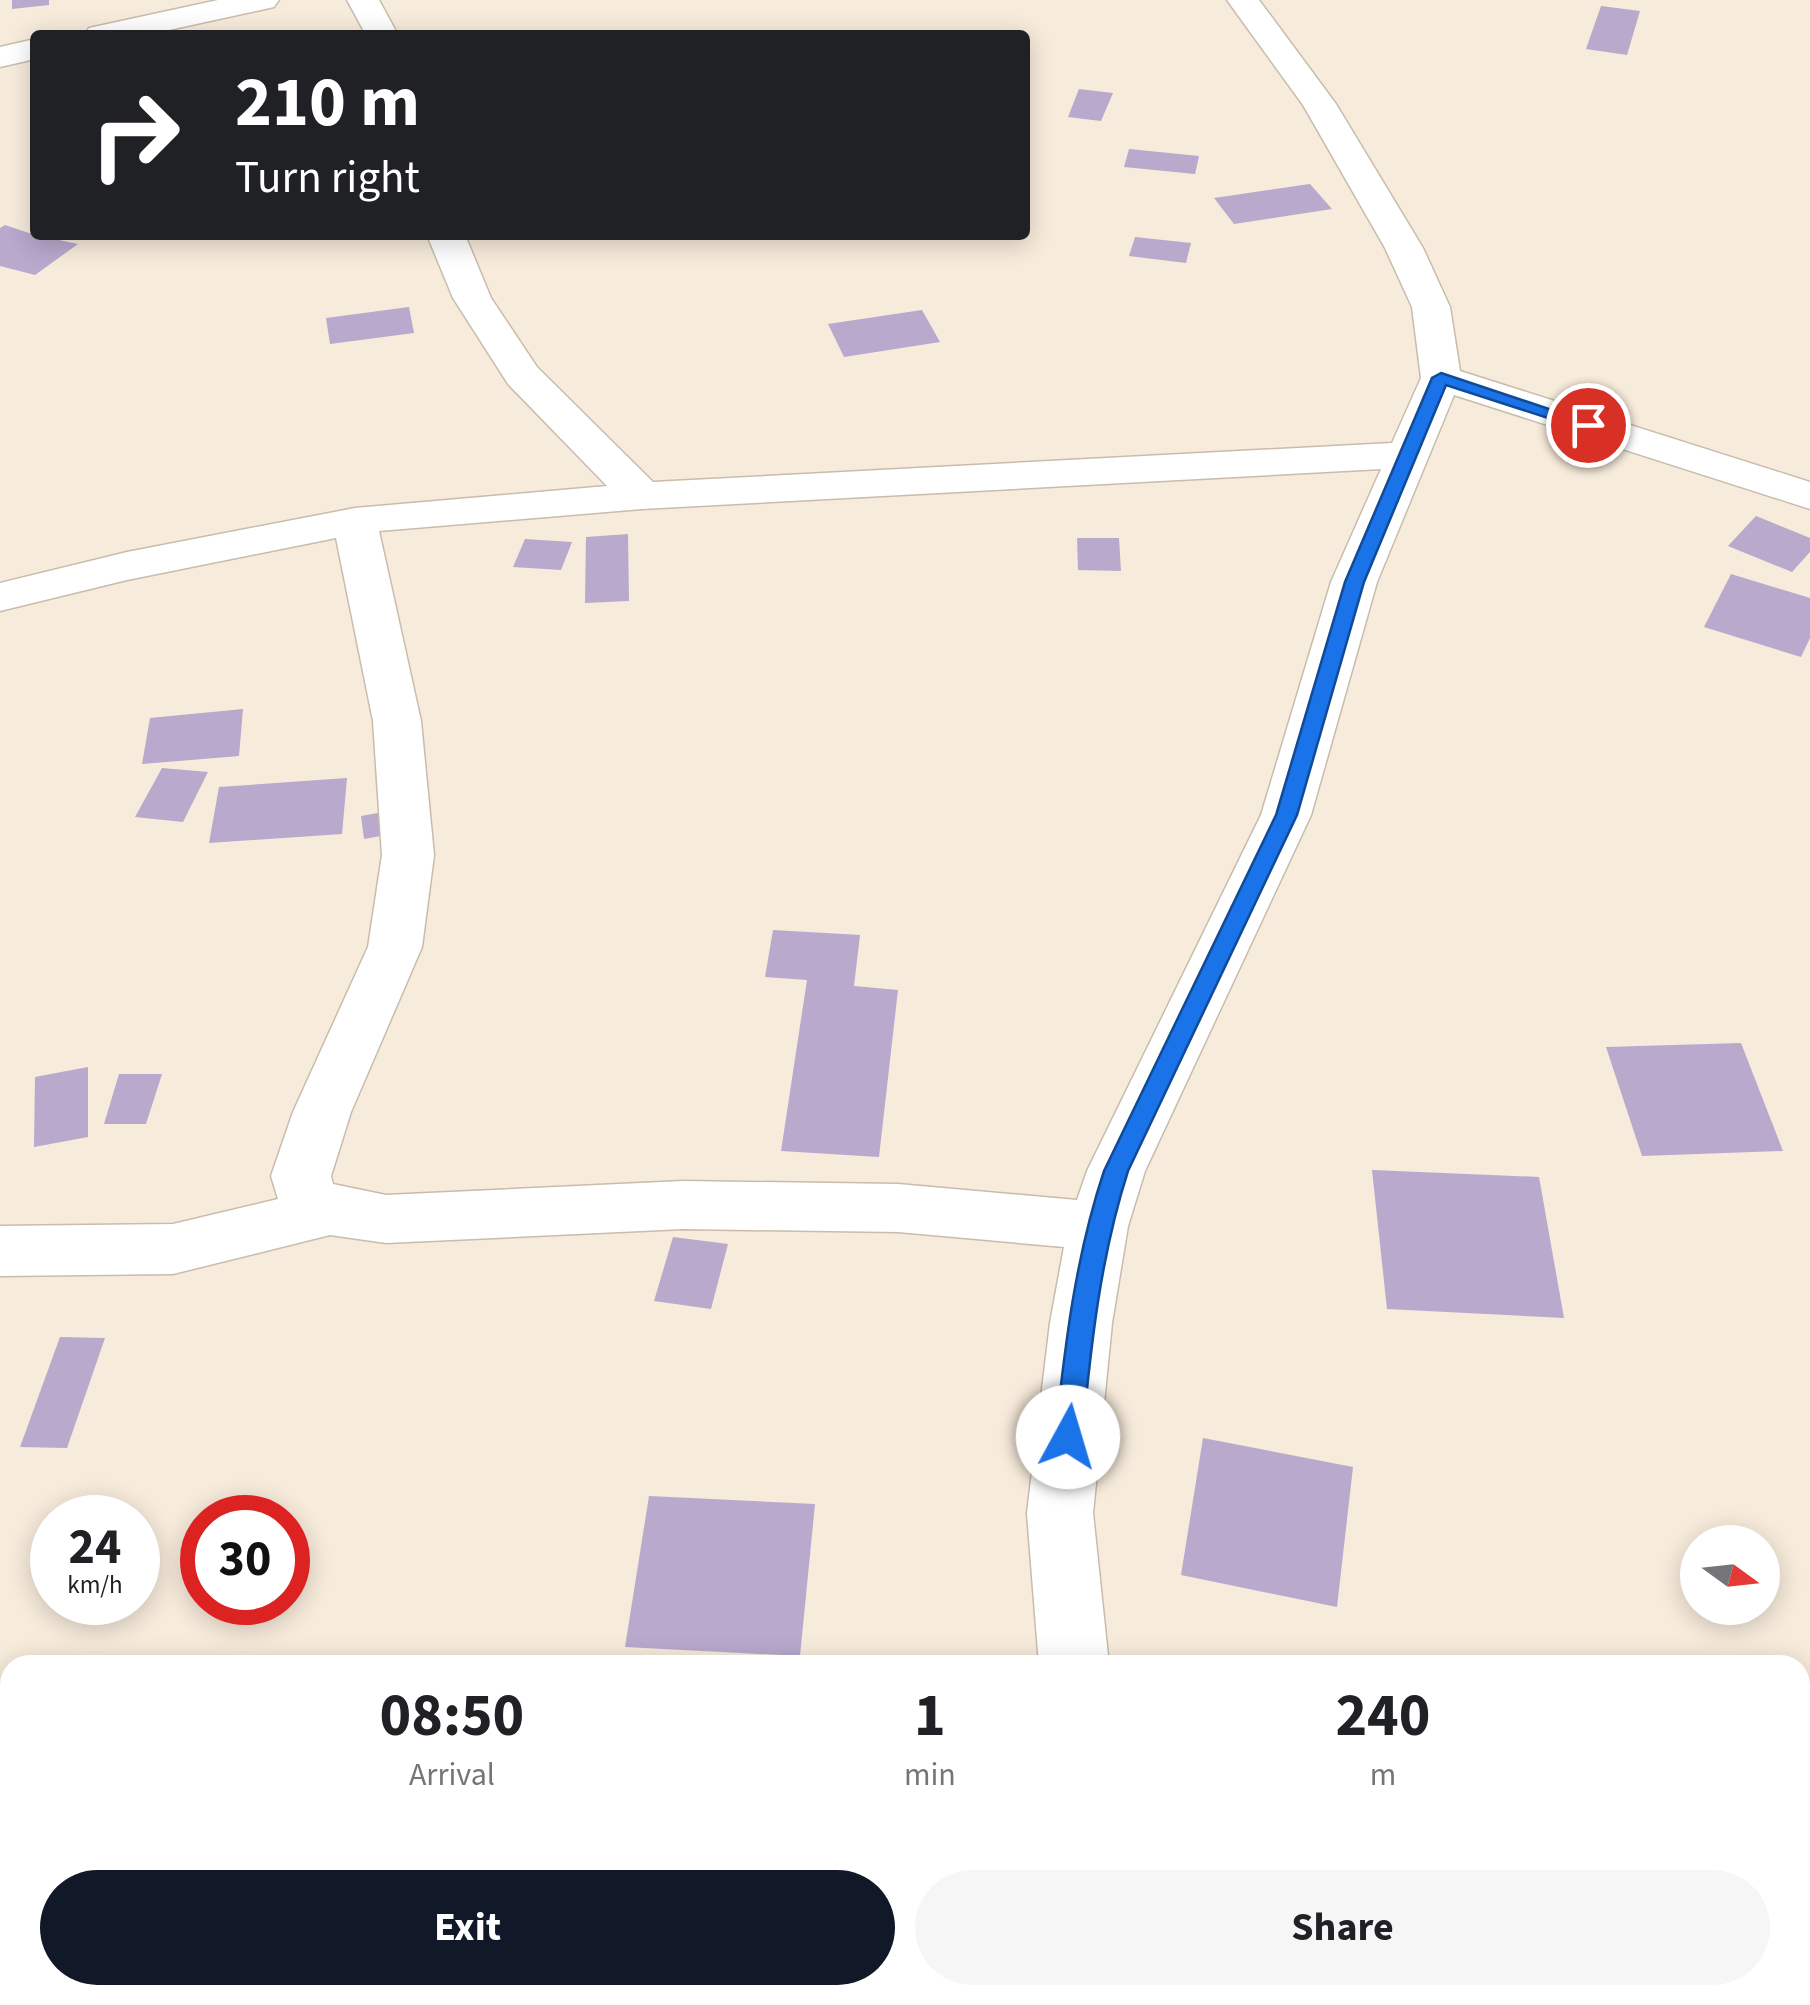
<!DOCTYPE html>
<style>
body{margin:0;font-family:"Source Sans 3",sans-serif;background:#f6f6f6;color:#202124;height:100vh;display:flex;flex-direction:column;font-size:38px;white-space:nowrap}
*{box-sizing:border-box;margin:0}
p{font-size:32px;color:#757577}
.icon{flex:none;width:55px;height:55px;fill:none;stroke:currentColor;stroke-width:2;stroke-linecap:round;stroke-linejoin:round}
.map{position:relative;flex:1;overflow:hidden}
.sheet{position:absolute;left:0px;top:1655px;width:1810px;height:350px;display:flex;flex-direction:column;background:#fff;border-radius:30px 30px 0 0;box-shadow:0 5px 25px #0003}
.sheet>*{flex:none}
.hud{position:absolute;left:30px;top:30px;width:1000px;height:210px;border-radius:10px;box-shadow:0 5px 25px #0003;background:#202124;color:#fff;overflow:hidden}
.needle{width:65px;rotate:105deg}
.controls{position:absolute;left:1680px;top:1525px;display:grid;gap:20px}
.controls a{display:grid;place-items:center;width:100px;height:100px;border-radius:50%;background:#fff;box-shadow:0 5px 25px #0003;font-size:50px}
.speed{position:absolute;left:30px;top:1495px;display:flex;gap:20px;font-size:50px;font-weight:700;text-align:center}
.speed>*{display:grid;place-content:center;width:130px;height:130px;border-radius:50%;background:#fff;box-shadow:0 5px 25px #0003;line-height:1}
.speed small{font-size:25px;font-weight:400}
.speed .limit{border:15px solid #d22;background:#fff;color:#111}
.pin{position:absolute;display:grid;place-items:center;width:85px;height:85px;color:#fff;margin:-42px;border:5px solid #fff;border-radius:50%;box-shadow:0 2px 10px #0007}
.me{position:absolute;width:110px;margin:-55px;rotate:6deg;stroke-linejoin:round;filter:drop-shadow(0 0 8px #0008)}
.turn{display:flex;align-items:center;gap:35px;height:210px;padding:0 40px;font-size:45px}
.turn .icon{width:130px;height:130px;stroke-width:2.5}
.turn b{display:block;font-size:70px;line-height:85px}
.eta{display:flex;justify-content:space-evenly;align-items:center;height:170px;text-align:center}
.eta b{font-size:60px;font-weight:700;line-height:70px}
.cta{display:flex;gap:20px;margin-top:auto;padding:20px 40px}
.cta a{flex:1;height:115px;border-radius:60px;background:#111827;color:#fff;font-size:40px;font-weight:700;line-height:115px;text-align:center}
.cta a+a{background:#f6f6f6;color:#202124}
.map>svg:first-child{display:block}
</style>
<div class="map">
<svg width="1810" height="2005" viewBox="0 0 1810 2005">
<rect width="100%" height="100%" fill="#f7ebdb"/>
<g fill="#b8a9cd">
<path d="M12,0h37v5l-37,4z"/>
<path d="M1601,6l39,5 -13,44 -41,-6z"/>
<path d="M1079,89l34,4 -12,28 -33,-4z"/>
<path d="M1129,149l70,7 -4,18 -71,-7z"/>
<path d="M1310,184l22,25 -98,15 -20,-26z"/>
<path d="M5,225l30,10 43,9 -43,31 -35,-9v-38z"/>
<path d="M1135,237l56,6 -5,20 -57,-7z"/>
<path d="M409,307l5,26 -84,11 -4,-26z"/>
<path d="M922,310l18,32 -96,15 -16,-33z"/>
<path d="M1756,516l54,22v14l-18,20 -64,-26z"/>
<path d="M628,534l1,67 -44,2 1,-66z"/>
<path d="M1077,538h42l2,33 -43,-1z"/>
<path d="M525,539l47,3 -11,28 -48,-3z"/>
<path d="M1731,574l79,24v40l-9,19 -97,-30z"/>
<path d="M243,709l-4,47 -97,8 8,-46z"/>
<path d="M162,768l46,4 -25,50 -48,-5z"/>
<path d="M347,778l-5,56 -133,9 10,-56z"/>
<path d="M395,810l3,23 -34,6 -3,-23z"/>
<path d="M773,930l87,5 -6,51 44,4 -19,167 -98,-6 26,-171 -42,-3z"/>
<path d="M1741,1043l42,108 -141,5 -36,-109z"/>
<path d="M88,1067v70l-54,10 1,-70z"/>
<path d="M119,1074h43l-16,50h-42z"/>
<path d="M1372,1170l167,7 25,141 -177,-9z"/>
<path d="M673,1237l55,7 -17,65 -57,-8z"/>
<path d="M60,1337l45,1 -38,110 -47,-1z"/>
<path d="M1203,1438l150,29 -16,140 -156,-32z"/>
<path d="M649,1496l166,8 -15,152 -175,-9z"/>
</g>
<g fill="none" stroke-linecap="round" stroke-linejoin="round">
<defs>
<g id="minor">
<path d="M218,0h61l-5,7 -128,28h-61l4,-7z"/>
<path d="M347,0h32l19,35h-32z"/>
<path d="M1227,0h32l77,104 87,144 27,59 10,64 350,111v27l-356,-114 -77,187 -66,233 -166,356 -17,55 -16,97 -19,190 16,152h-70l-12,-152 23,-190 14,-76 -166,-15 -215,-3 -297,14 -56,-8 -157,39 -173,2v-50l173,-2 105,-25 -7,-23 22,-64 75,-165 14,-92 -9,-134 -37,-183 -209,42 -127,31v-28l127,-31 228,-44 252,-22 -99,-102 -55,-86 -26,-63h38l26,63 46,69 116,115 739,-39 29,-65 -9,-71 -27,-59 -82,-143zM1381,469l-50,113 -70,233 -174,356 -10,29 -179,-16 -215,-3 -297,14 -53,-11 -2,-8 20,-64 71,-165 12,-92 -13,-134 -42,-190 263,-22z"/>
<path d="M35,39v20l-35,8v-20z"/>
<path d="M1115,1995h78l2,10h-78z"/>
</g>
</defs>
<use href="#minor" stroke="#c8bcac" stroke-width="3"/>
<use href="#minor" fill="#fff" fill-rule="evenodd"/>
</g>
<path fill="#1a73e8" stroke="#114b97" stroke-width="2.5" d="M1441,373l156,52 -15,4 -136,-44 -82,197 -67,233 -169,356c-28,87 -37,175 -46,266l-4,8 -10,4 -9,-4 -4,-8c10,-91 20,-179 49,-266l172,-356 69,-233 87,-204z"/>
</svg>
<div class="controls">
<a><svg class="needle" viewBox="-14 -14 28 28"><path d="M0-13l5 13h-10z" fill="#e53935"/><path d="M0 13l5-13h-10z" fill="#757577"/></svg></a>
</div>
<div class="speed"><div>24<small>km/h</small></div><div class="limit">30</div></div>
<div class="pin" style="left:1588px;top:425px;background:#d93025"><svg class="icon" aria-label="arrive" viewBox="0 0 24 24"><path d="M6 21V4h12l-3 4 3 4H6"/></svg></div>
<svg class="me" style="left:1068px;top:1437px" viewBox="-20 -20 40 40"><circle r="19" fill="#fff"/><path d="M0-13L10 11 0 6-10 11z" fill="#1a73e8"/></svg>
<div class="hud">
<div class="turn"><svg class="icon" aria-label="right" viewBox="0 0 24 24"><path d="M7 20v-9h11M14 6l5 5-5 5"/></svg><div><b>210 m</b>Turn right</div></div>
</div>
<section class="sheet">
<div class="eta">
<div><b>08:50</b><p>Arrival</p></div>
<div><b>1</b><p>min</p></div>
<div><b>240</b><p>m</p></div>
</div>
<div class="cta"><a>Exit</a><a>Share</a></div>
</section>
</div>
